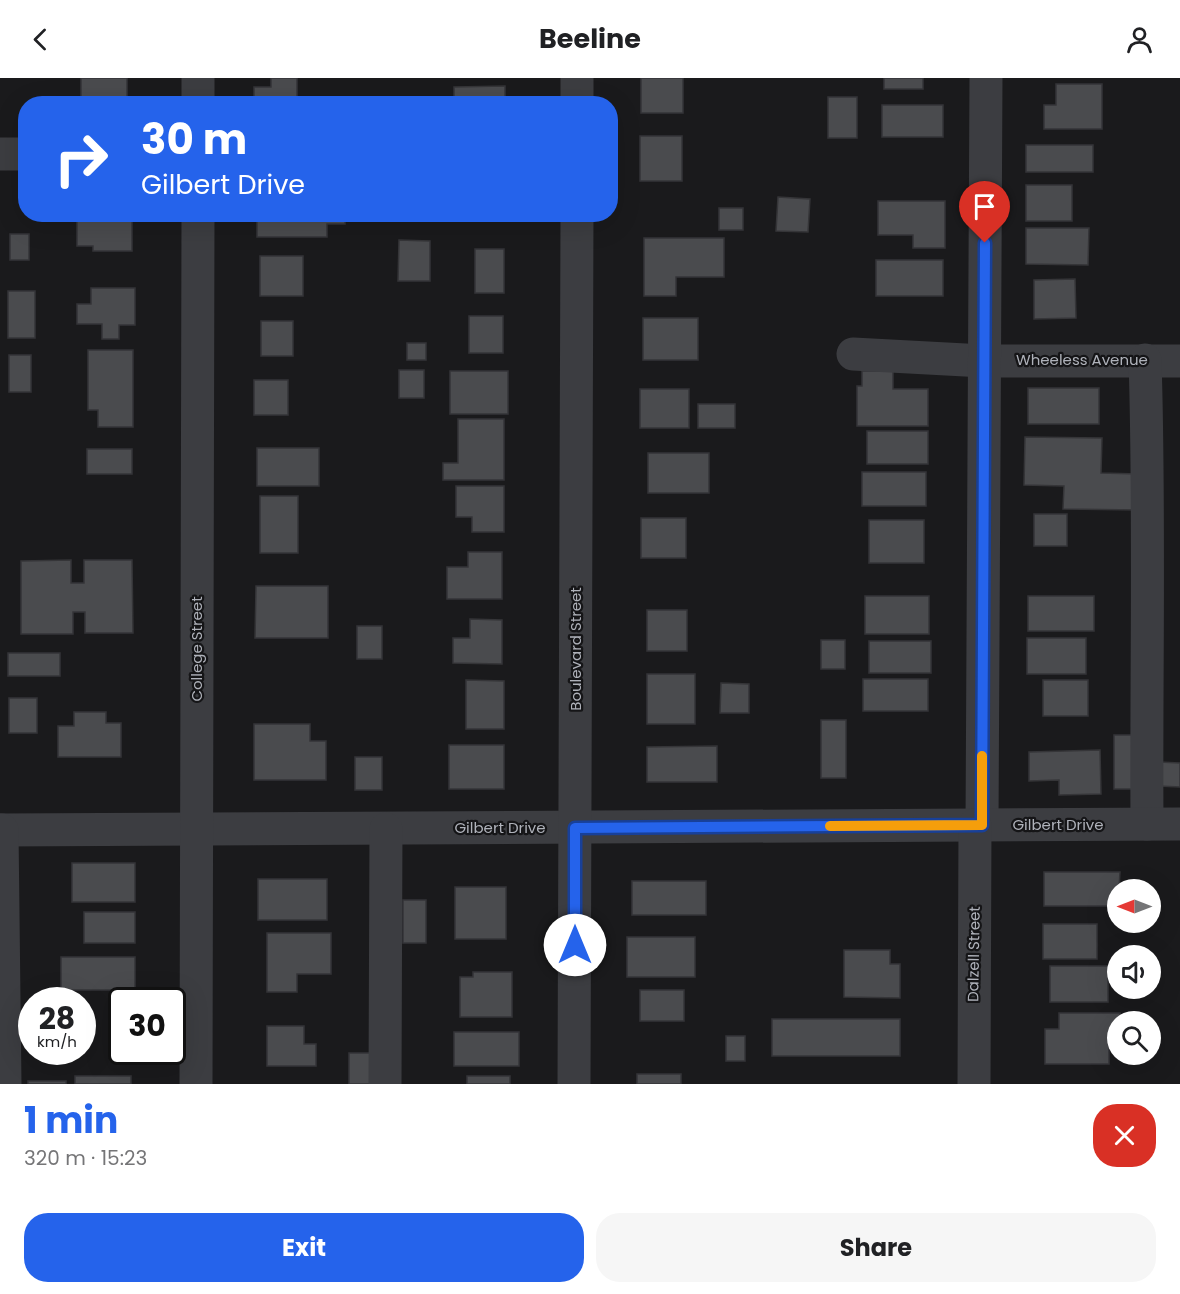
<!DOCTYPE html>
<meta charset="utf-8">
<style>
body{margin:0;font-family:Poppins,sans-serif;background:#f6f6f6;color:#202124;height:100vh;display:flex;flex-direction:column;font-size:22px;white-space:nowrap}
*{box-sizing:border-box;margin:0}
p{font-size:20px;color:#757577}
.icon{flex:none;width:33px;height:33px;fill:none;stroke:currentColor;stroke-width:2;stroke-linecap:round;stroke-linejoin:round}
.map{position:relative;height:1006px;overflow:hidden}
.drawer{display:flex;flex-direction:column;background:#fff;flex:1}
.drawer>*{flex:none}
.banner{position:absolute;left:18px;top:18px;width:600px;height:126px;border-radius:24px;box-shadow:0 6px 24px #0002;background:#2563eb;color:#fff;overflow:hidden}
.needle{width:39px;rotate:270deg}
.buttons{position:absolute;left:1107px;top:801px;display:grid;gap:12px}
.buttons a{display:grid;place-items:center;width:54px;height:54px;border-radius:50%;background:#fff;box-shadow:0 6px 24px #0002;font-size:30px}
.speed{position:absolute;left:18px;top:909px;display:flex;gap:12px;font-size:30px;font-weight:700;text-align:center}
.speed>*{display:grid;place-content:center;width:78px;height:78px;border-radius:50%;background:#fff;box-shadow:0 6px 24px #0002;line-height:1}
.speed small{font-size:15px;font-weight:400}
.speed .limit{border:3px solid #111;border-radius:9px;background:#fff;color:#111}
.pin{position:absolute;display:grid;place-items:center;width:51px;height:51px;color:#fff;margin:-62px -26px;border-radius:50% 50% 50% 0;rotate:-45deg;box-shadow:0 0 6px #0007}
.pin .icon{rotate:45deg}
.me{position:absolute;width:66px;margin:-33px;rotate:0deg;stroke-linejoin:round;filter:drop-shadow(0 0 4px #0008)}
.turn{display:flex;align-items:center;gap:21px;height:126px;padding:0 24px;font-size:27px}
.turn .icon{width:78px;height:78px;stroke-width:2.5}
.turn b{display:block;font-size:42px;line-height:51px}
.round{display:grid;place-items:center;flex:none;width:63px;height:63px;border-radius:24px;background:#f6f6f6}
.summary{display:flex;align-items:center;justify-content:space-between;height:102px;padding:0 24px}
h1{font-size:36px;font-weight:700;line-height:45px;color:#2563eb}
.action{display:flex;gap:12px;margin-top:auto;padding:12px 24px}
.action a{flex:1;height:69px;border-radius:24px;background:#2563eb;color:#fff;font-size:24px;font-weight:700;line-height:69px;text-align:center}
.action a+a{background:#f6f6f6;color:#202124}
header{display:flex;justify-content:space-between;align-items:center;height:78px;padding:0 24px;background:#fff;font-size:27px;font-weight:700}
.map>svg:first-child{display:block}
</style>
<header><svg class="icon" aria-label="back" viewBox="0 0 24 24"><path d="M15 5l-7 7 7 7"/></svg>Beeline<svg class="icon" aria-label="person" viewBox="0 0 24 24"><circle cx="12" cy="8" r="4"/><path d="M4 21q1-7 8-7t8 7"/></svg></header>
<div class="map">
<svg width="1180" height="1006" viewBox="0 0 1180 1006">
<rect width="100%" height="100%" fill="#1a1a1c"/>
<g fill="#4a4b4e" stroke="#353538" stroke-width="1.5">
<rect x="81" y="0" width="46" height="23"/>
<path d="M271,0h26v26h-43v-17h17z"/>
<rect x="641" y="0" width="42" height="35"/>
<rect x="884" y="0" width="39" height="11"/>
<path d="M1056,6h46v45h-58v-24h12z"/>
<path d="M505,8v18h-51v-17z"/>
<rect x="828" y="19" width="29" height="41"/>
<rect x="882" y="27" width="61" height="32"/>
<rect x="640" y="58" width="42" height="45"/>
<rect x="1026" y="67" width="67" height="27"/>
<rect x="1026" y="107" width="46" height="36"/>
<path d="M778,119l32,2 -2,33 -32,-1z"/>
<path d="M878,123h67v47h-32v-13h-35z"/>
<rect x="719" y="130" width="24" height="22"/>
<path d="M77,136h55v37h-39v-5h-16z"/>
<path d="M257,136h88v10h-18v13h-70z"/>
<rect x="417" y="136" width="86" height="5"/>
<path d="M1026,150h63l-1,37 -62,-1z"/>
<rect x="10" y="156" width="19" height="26"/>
<path d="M644,160h80v39h-48v19h-32z"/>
<path d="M399,162l31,1v40h-32z"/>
<rect x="475" y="171" width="29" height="44"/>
<rect x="260" y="178" width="43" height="40"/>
<rect x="876" y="182" width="67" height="36"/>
<path d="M1075,201l1,39 -42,1v-39z"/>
<path d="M91,210h44v37h-16v14h-17v-15h-25v-20h14z"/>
<rect x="8" y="213" width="27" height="47"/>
<rect x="469" y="238" width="34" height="37"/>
<rect x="643" y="240" width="55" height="42"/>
<rect x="261" y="243" width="32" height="35"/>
<rect x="407" y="265" width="19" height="17"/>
<path d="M88,272h45v77h-35v-17h-10z"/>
<rect x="9" y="277" width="22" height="37"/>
<rect x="399" y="292" width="25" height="28"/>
<rect x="450" y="293" width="58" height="43"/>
<path d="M862,293h31v18h35v37h-71v-40h5z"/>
<rect x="254" y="302" width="34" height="35"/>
<rect x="1028" y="310" width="71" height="36"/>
<rect x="640" y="311" width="49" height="39"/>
<rect x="698" y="326" width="37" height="24"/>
<path d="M458,341h46v61h-61v-17h15z"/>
<rect x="867" y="353" width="61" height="33"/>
<path d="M1025,359l77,1 -1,35 38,1v36l-76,-1 1,-23 -40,-1z"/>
<rect x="257" y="370" width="62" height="38"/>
<rect x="87" y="371" width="45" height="25"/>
<rect x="648" y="375" width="61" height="40"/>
<rect x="862" y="394" width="64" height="34"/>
<path d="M456,408h48v46h-32v-15h-16z"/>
<rect x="260" y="418" width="38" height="57"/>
<rect x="1034" y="436" width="33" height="32"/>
<rect x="641" y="440" width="45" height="40"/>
<rect x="869" y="442" width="55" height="43"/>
<path d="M468,474h34v47h-55v-32h21z"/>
<path d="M71,482v23h13v-23h48l1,73h-48v-21h-12v22h-52v-73z"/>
<path d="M256,508h72v52h-73z"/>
<rect x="865" y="518" width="64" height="38"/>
<rect x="1028" y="518" width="66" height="35"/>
<rect x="647" y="532" width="40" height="41"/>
<path d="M470,541l32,1v44l-49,-1v-25h17z"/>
<rect x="357" y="548" width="25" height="33"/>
<rect x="1027" y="560" width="59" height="36"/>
<rect x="821" y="562" width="24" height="29"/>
<rect x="869" y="563" width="62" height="32"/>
<rect x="8" y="575" width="52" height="23"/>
<rect x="647" y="596" width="48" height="50"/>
<rect x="863" y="601" width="65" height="32"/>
<path d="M466,602l38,1v48h-38z"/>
<rect x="1043" y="602" width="45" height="36"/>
<path d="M721,605l28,1v29h-29z"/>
<rect x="9" y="620" width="28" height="35"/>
<path d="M74,634h32v11h15v34h-63v-31h16z"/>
<rect x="821" y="642" width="25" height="58"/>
<path d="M254,646h56v17h16v39h-72z"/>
<rect x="1114" y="657" width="27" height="54"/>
<rect x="449" y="667" width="55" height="44"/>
<path d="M717,668v36h-70v-35z"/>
<path d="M1100,672l1,44 -42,1v-15l-30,1v-29z"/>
<rect x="355" y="679" width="27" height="33"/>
<path d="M1159,684l21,1v24l-22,-1z"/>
<rect x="72" y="785" width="63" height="39"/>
<path d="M1044,794h76l-2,34h-74z"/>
<rect x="258" y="801" width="69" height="41"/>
<rect x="632" y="803" width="74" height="34"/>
<rect x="455" y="809" width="51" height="52"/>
<rect x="403" y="822" width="23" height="43"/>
<rect x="84" y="834" width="51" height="31"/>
<rect x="1043" y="846" width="54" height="35"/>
<path d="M267,855h64v41h-34v18h-30z"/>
<rect x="627" y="859" width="68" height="40"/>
<path d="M844,872h46v14h10v34l-56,-1z"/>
<rect x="61" y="879" width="74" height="33"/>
<rect x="1050" y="888" width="58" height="36"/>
<path d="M473,894h39v45h-52v-40h13z"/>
<rect x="640" y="912" width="44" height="31"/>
<path d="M1059,935h61v9h-2v27h-9v15h-64v-35h14z"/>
<rect x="772" y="941" width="128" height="37"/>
<path d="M267,948h37v18h12v22h-49z"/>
<rect x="454" y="954" width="65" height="34"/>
<rect x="726" y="958" width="19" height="25"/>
<rect x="349" y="975" width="24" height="31"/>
<rect x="637" y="996" width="44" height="10"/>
<rect x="75" y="998" width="56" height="8"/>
<rect x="467" y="998" width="43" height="8"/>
<rect x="28" y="1003" width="38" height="3"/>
</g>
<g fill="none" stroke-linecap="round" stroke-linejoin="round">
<g stroke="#3c3d41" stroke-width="33">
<path d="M198,26v-26"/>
<path d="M577,26v-26"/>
<path d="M0,76h26"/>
<path d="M853,276l131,7h196"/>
<path d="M1145,282c5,155 1,309 2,464"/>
<path d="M982,747l4,-747"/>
<path d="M0,752l1180,-6"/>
<path d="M2,752l3,254"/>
<path d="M196,1006l2,-870"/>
<path d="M385,1006l1,-255"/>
<path d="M574,1006l3,-870"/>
<path d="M974,1006l1,-259"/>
</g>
</g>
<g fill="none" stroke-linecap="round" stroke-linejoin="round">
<defs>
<path id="route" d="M575,867v-117l407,-3 3,-582"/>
</defs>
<use href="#route" stroke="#184099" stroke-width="15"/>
<use href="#route" stroke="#2563eb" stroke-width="10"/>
<path stroke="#f59e0b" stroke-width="10" d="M830,748l152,-1v-69"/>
</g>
<g text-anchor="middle" stroke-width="4.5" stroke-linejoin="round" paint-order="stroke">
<g font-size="15" fill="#afb2ba" stroke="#151517">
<text x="1082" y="287">Wheeless Avenue</text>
<text transform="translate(197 571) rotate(-90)" y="5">College Street</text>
<text transform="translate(576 571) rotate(-90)" y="5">Boulevard Street</text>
<text x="1058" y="752">Gilbert Drive</text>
<text x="500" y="755">Gilbert Drive</text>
<text transform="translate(974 876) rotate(-89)" y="5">Dalzell Street</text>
</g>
</g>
</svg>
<div class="buttons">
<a><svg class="needle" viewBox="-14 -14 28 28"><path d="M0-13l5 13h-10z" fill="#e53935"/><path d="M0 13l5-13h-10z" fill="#757577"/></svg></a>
<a><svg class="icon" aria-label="sound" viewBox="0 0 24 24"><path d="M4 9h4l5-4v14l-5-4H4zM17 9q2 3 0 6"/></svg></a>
<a><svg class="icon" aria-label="search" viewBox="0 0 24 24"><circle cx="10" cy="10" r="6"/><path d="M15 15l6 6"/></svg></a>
</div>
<div class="speed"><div>28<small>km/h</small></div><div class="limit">30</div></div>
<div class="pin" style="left:985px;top:165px;background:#d93025"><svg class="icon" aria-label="arrive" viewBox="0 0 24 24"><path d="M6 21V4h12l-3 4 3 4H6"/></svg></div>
<svg class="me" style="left:575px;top:867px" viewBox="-20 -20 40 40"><circle r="19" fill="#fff"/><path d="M0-13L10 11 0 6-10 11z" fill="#2563eb"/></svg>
<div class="banner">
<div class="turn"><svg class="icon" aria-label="right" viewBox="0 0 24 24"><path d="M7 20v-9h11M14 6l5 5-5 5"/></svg><div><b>30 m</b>Gilbert Drive</div></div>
</div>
</div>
<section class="drawer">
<div class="summary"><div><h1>1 min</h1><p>320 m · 15:23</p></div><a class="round" style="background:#d93025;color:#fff"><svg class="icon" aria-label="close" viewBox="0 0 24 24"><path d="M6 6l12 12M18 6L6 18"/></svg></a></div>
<div class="action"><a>Exit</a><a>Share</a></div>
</section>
